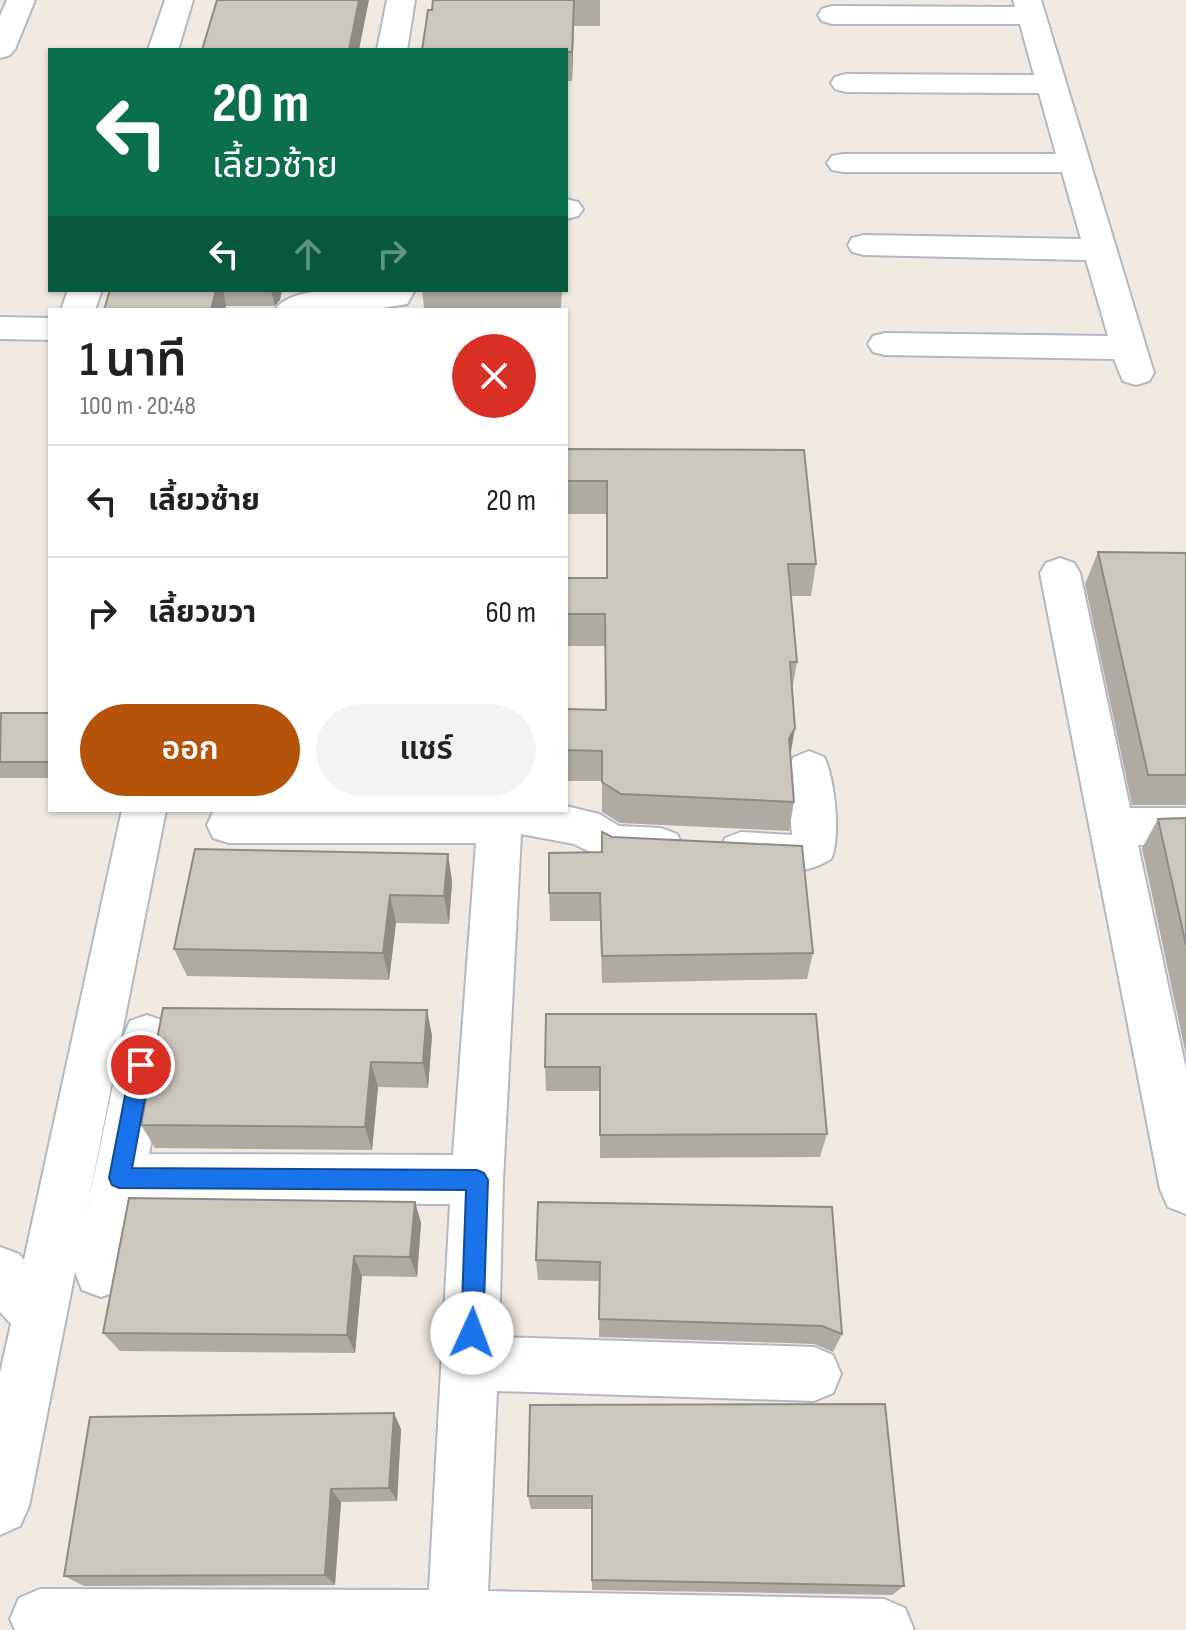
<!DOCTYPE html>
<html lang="th">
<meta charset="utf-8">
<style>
body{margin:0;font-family:"Sofia Sans Condensed","Noto Sans Thai",sans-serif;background:#f2f2f2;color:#222;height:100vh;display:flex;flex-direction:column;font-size:30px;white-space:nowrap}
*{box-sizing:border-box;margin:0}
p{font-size:26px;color:#767676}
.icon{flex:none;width:44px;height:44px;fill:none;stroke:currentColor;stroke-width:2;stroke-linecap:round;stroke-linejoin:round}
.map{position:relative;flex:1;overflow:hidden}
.drawer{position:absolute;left:48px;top:308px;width:520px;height:504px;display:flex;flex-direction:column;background:#fff;border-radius:0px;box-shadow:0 2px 6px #0004}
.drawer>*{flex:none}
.hud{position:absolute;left:48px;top:48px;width:520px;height:244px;border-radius:0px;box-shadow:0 2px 6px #0004;background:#0b6e4f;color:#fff;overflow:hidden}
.pin{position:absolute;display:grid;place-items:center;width:68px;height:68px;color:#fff;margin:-34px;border:4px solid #fff;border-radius:50%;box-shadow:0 2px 8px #0007}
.me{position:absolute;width:88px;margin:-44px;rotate:2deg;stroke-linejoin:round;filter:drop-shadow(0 0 6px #0008)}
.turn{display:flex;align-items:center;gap:28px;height:168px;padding:0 32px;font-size:36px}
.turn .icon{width:104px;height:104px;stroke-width:2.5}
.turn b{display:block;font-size:56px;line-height:68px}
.lanes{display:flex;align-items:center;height:76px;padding:0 32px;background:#0003;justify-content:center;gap:40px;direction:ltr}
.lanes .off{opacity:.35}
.round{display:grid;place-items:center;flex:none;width:84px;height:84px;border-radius:42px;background:#f2f2f2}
.headline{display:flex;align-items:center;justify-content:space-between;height:136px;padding:0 32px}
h1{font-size:48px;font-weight:600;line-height:60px}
.action{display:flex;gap:16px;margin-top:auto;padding:16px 32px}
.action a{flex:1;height:92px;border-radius:48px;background:#b45309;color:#fff;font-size:32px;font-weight:600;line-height:92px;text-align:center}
.action a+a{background:#f2f2f2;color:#222}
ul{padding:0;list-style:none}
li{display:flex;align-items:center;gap:24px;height:112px;padding:0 32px;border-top:2px solid #e0e0e0}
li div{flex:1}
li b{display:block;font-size:30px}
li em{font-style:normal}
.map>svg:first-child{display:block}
</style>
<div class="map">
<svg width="1186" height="1630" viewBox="0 0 1186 1630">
<rect width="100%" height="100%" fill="#efe9e1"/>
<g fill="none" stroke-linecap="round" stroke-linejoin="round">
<defs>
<g id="minor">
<path d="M7,0h28l-20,49 -5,6 -10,3v-42z"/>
<path d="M165,0h28l-15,50h-30z"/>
<path d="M387,0h28l-8,50h-30z"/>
<path d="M1013,0h28l113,373 -5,8 -13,4 -13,-4 -9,-22 -229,-4 -12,-3 -5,-8 5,-8 12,-3 223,3 -22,-76 -222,-5 -12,-3 -4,-7 4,-7 12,-3 217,4 -19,-67h-219l-11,-2 -5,-7 5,-7 11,-2h213l-17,-61 -193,-1 -11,-3 -4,-6 4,-6 11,-3 188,1 -14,-51h-188l-10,-3 -4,-6 4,-6 10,-3 183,1z"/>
<path d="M566,199l12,3 5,7 -5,7 -12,3z"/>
<path d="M68,290h34l-7,20h-34z"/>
<path d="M330,290h85l-8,14 -37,6h-95c10,-16 37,-18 55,-20z"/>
<path d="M0,317l50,1v22l-50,-1z"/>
<path d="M1060,558l14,5 6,10 50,235h56v36l-48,1 48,224v145l-18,-7 -8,-18 -120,-616 6,-10z"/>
<path d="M809,751l15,6c11,22 17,81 7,102 -31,19 -73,17 -106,5l-6,-13 6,-13 16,-6 51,3 -5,-66 7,-12z"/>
<path d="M566,806l33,8 20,12 42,2 16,6 6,13 -6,13 -16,6 -49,-3 -38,-19 -53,-10 -18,346 -4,157 315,10 19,8 8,19 -8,19 -19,8 -317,-10 -9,200 396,8 21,9 9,22h-899l-5,-11 9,-21 21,-9 389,1 21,-386 -310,-1 -13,68 -7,19 -19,7 -19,-7 -7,-18 -46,234 -9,20 -20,9v-162l11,-49 -11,-12v-65l19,7 5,6 98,-450h44l-80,404 37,-177 7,-16 17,-6 17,6 7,16 -22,117 304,1 23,-312h-247l-16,-5 -6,-13 6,-13 353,-2z"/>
</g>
</defs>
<use href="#minor" stroke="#b4b7c1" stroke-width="4"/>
<use href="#minor" fill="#fff" fill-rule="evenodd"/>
</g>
<g fill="#afaba4">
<path d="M433,0h167v26h-26l-2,55h-6v-31l-134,-40z"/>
<path d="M110,290h172l-2,10 -5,6h-49l-1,4h-121z"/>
<path d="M422,290h140l-1,19 -137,-1z"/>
<path d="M567,449l249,115 -5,32h-20l6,66 -5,28 -1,64 3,48 -5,29 -169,-8 -18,-11v-31h-36v-72l39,1v-64h-38l-1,-32 41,-36 -1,-64h-39z"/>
<path d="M1098,552l88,1v252h-54l-47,-221z"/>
<path d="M50,713v65h-50v-62z"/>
<path d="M1186,818v237l-44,-207 16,-29z"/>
<path d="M602,852l211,101 -6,26 -205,4 -2,-62h-50l-1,-28z"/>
<path d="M448,854l4,28 -3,42 -53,-1 -7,57 -202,-4 -13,-27z"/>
<path d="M427,1010l5,26 -4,52 -50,-1 -6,63 -217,-2 -14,-23z"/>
<path d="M546,1014l281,120 -7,23 -220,1v-67h-54l-1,-24z"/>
<path d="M415,1202l6,21 -4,54 -55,-1 -7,77 -235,-2 -17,-18z"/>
<path d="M538,1202l304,132 -9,18 -19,-8 -215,-7 1,-56 -62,-1 -2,-20z"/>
<path d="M530,1405l374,181 -12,9 -300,-5v-81h-61l-3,-13z"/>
<path d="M401,1429l-4,72 -56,1 -6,83 -251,1 -20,-10z"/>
</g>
<g fill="#8e8b86">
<path d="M359,0h10l-10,50h-10z"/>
<path d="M574,0v26l-2,55v-29z"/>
<path d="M216,290h7l3,16 -1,4h-14z"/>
<path d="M271,290h11l-2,10 -5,6z"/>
<path d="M795,728l-5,30 -1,-19z"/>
<path d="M448,854l4,28 -3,42 -5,-28z"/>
<path d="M390,895l6,28 -7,57 -6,-27z"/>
<path d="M427,1010l5,26 -4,52 -5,-25z"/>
<path d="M371,1062l7,25 -6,63 -7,-23z"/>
<path d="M415,1202l6,21 -4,54 -7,-20z"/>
<path d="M354,1256l8,20 -7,77 -8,-18z"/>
<path d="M394,1413l7,16 -4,72 -8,-13z"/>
<path d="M331,1489l10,13 -6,83 -10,-10z"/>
</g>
<g fill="#cbc7bf" stroke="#8e8b86" stroke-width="2">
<path d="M217,0h142l-10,50h-147z"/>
<path d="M433,0h141l-2,52h-6v-2h-144l6,-40h4z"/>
<path d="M110,290h106l-5,20h-107z"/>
<path d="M567,449l237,1 12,114h-28l9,98h-7l5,66 -6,11 5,63 -173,-8 -19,-12v-31l-36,-1v-41l40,1 -1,-96h-39v-36h41v-97h-40z"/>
<path d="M1098,552l88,1v222h-38z"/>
<path d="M1,713h49v49h-50z"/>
<path d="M1186,818v127l-28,-126z"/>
<path d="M602,832l10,5 190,9 11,107 -211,3 -2,-63h-51v-40l53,-1z"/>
<path d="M195,849l253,5 -4,42 -54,-1 -7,58 -209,-4z"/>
<path d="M163,1008l264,2 -4,53 -52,-1 -6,65 -224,-2z"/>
<path d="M546,1014h270l11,120 -227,1v-68h-55z"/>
<path d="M129,1198l286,4 -5,55 -56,-1 -7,79 -244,-2z"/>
<path d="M538,1202l294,5 10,127 -20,-8 -223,-7 1,-57 -64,-2z"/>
<path d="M885,1404l19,182 -312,-6v-84h-64l2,-91z"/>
<path d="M394,1413l-5,75 -58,1 -6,86 -261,1 26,-159z"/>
</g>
<path fill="#1a73e8" stroke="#114b97" stroke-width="2" d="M141,1056l7,3 3,6 -19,103 345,2 7,3 4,7 -5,153 -3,8 -8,3 -8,-3 -3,-8 5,-143 -347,-2 -7,-3 -3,-7 22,-113 3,-6z"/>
</svg>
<div class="pin" style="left:141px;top:1065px;background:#d93025"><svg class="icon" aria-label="arrive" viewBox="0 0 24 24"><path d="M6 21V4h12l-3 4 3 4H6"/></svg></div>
<svg class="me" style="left:472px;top:1333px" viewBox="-20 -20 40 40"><circle r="19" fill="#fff"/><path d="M0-13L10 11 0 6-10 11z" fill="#1a73e8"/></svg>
<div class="hud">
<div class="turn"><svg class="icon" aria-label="left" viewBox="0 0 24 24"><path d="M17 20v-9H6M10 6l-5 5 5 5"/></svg><div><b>20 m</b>เลี้ยวซ้าย</div></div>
<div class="lanes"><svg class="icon" aria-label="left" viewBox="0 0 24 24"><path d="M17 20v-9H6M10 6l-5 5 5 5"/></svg><svg class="icon off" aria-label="ahead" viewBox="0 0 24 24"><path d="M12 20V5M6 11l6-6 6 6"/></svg><svg class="icon off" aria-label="right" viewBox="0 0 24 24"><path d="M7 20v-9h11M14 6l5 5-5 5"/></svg></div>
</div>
<section class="drawer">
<div class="headline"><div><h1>1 นาที</h1><p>100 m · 20:48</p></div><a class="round" style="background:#d93025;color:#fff"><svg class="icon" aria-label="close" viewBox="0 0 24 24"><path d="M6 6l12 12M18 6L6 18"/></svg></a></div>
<ul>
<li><svg class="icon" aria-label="left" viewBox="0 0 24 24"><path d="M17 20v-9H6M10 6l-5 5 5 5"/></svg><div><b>เลี้ยวซ้าย</b></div><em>20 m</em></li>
<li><svg class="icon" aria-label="right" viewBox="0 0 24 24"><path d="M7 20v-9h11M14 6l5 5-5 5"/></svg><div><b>เลี้ยวขวา</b></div><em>60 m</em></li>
</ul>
<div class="action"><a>ออก</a><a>แชร์</a></div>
</section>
</div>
